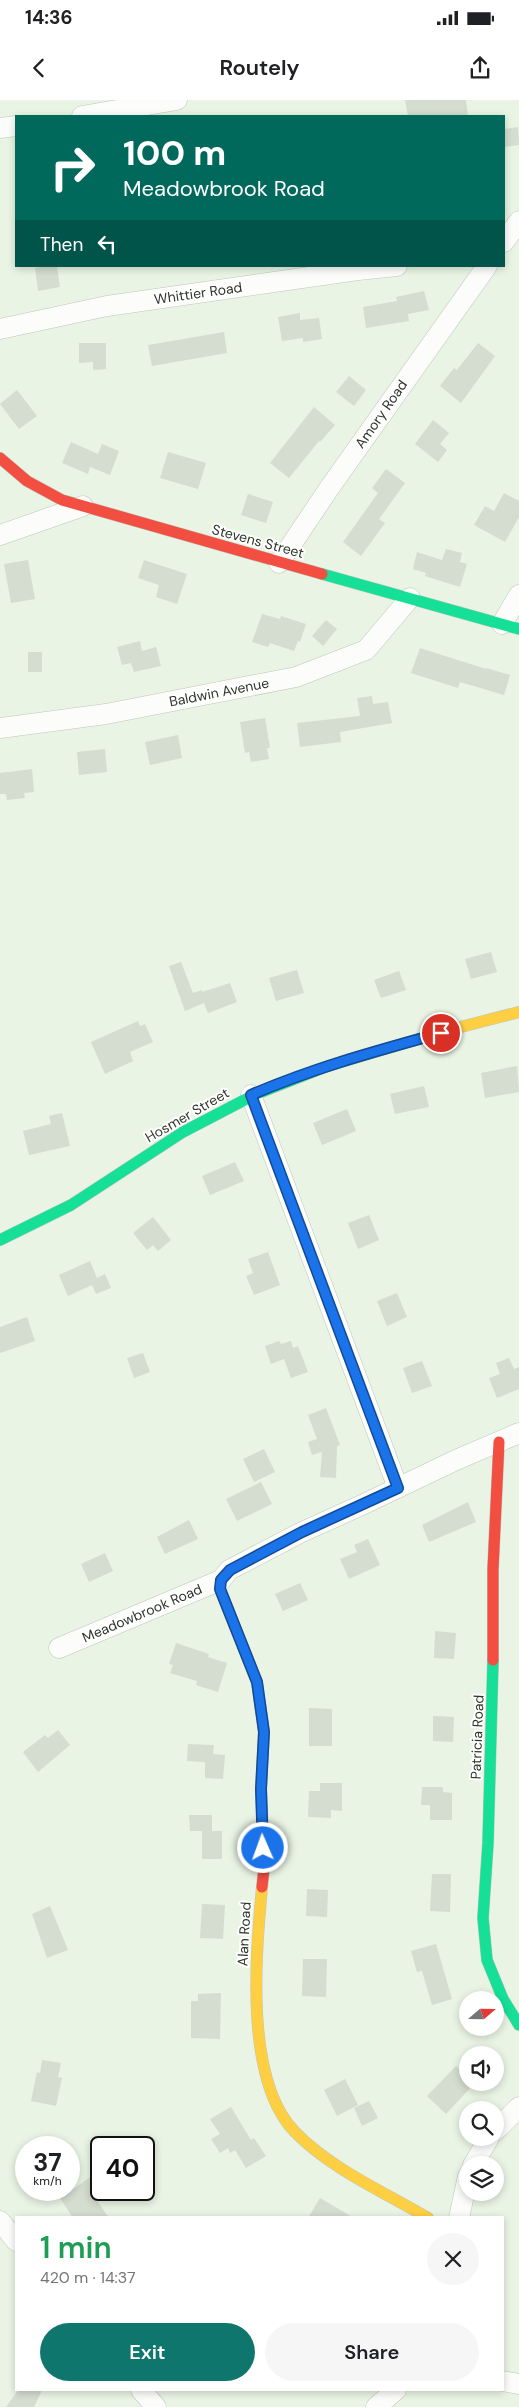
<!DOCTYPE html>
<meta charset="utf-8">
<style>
body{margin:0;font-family:"DM Sans",sans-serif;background:#f6f6f6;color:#202124;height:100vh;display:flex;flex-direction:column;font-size:19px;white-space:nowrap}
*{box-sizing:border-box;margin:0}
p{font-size:16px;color:#757577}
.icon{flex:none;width:28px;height:28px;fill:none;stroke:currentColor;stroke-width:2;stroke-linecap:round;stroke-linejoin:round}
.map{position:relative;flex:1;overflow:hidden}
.panel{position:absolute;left:15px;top:2116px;width:489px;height:175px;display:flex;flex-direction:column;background:#fff;border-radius:0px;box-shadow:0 2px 8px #0003}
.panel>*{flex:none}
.hud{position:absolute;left:15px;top:15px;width:490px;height:152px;border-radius:0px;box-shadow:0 2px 8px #0003;background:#00695c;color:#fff;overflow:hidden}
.needle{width:32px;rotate:70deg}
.controls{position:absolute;left:459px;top:1891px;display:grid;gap:10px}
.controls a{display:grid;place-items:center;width:45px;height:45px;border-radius:50%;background:#fff;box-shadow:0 2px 8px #0003;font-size:25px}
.speed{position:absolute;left:15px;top:2036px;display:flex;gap:10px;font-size:25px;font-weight:700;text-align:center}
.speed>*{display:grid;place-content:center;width:65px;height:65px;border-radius:50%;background:#fff;box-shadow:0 2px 8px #0003;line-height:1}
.speed small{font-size:12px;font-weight:400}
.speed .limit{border:2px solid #111;border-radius:8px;background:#fff;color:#111}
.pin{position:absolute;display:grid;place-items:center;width:42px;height:42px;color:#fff;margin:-21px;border:2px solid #fff;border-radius:50%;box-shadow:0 1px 5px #0007}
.me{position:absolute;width:55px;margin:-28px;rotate:358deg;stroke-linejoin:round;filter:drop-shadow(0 0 4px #0008)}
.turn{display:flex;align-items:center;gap:18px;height:105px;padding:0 25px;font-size:22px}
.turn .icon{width:65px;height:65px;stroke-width:2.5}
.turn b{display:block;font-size:35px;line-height:42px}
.then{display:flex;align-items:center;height:48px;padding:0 25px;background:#0003;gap:10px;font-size:19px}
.round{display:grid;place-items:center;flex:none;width:52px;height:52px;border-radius:26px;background:#f6f6f6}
.headline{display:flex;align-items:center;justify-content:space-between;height:85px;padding:0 25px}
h1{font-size:30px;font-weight:600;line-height:38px;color:#1e9e55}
.primary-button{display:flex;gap:10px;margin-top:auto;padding:10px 25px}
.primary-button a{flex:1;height:58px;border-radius:30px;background:#0f766e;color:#fff;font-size:20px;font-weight:600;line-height:58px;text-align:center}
.primary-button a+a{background:#f6f6f6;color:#202124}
.status{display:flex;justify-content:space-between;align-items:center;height:35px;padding:0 25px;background:#fff;direction:ltr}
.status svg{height:14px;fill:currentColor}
header{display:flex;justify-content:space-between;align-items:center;height:65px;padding:0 25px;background:#fff;font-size:22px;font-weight:600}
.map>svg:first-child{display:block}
</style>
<div class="status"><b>14:36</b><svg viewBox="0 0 49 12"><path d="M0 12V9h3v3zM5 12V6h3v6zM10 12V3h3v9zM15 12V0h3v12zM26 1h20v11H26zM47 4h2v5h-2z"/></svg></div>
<header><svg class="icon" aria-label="back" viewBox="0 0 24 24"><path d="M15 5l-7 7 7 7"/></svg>Routely<svg class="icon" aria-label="share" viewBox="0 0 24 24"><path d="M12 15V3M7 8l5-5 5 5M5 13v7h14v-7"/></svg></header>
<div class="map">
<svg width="519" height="2307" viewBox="0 0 519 2307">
<rect width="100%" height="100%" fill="#e9f4e4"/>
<g fill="#d4ddd0">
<path d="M405,0h61l2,16h-60z"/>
<path d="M518,27l1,18 -15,2v-18z"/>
<path d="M46,166h11l3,21 -22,4 -3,-23z"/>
<path d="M424,191l5,19 -21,4 1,7 -43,7 -3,-21 34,-6 -1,-4z"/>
<path d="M300,213v7l19,-2 3,21 -19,3v-4l-21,3 -4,-24z"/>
<path d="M224,232l3,21 -75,13 -4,-21z"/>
<path d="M79,243h27v26l-13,1v-8l-14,1z"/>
<path d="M478,243l17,13 -34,47 -21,-17 14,-18 3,2z"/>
<path d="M349,276l17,14 -12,16 -18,-14z"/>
<path d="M17,290l20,26 -18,13 -19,-25z"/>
<path d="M314,307l21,18 -15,17 -1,-1 -30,37 -19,-15z"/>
<path d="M433,320l16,13 -9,11 7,6 -9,12 -23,-18z"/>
<path d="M71,342l27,12 4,-10 17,7 -9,24 -20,-8 -2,7 -26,-11z"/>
<path d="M168,352l38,11 -8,26 -38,-11z"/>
<path d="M386,369l19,14 -26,36 6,4 -24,33 -18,-14 35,-49 -6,-5z"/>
<path d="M504,393l15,8v16l-14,25 -31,-17 11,-19 9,5z"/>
<path d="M248,394l25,8 -7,21 -25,-8z"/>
<path d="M446,449l16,4 -2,9 7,2 -7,23 -35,-11 1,-3 -13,-4 4,-17 25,8z"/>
<path d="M28,460l7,39 -24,4 -7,-39z"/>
<path d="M144,460l43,14 -10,30 -21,-7 3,-12 -21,-7z"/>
<path d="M262,514l18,5 1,-3 25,8 -6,18 -2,-1 -4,10 -24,-8 -2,4 -16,-5z"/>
<path d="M326,520l11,9 -14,17 -11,-10z"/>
<path d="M140,541l2,10 14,-4 5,19 -27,6 -3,-9 -9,2 -5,-18z"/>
<path d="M420,548l66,21v-1l24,7 -6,20 -44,-13 -2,6 -47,-15z"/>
<rect x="28" y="552" width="14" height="20"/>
<path d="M372,596l1,8 15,-2 4,21 -52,9 1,10 -41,5 -3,-24 63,-7 -3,-18z"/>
<path d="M265,618l5,30h-3l2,11 -18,3 -2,-10 -4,1 -5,-31z"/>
<path d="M178,635l4,23 -32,7 -5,-23z"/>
<path d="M105,649l2,23 -28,3 -2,-23z"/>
<path d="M32,669l2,23 -10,1 1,5 -18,2 -1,-6h-6v-21z"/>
<path d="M491,852l6,20 -26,7 -6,-20z"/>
<path d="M181,862l12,31 9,-3v2l28,-9 7,19 -29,11 -4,-10 -19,8 -16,-45z"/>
<path d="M297,870l7,23 -28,8 -7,-23z"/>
<path d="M399,871l7,19 -25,8 -7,-18z"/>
<path d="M138,921l2,5 5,-2 8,18 -23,10 3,9 -28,13 -14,-32z"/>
<path d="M517,966l2,26 -34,6 -4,-25z"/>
<path d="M424,986l5,21 -34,7 -5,-20z"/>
<path d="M347,1009l9,22 -34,14 -9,-22z"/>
<path d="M62,1013l8,33 -41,9 -6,-24 28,-7 -2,-8z"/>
<path d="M235,1062l9,19 -34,14 -8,-19z"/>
<path d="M369,1115l10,25 -21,9 -10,-26z"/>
<path d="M153,1117l18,23 -13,11 -5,-6 -6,5 -14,-17z"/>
<path d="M268,1152l12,33 -26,10 -8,-19 7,-3 -5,-14z"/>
<path d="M90,1161l7,17 8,-4 6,14 -15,6 -4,-9 -24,11 -9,-21z"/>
<path d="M397,1193l10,24 -20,9 -10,-25z"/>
<path d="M27,1217l8,24 -35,12v-26z"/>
<path d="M279,1241l2,3 10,-3 2,7 5,-2 10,26 -17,6 -7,-19 -13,5 -6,-18z"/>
<path d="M143,1253l7,19 -16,6 -7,-20z"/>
<path d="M509,1258l5,11 5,-2v22l-22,9 -8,-20 11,-4 -4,-11z"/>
<path d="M422,1261l10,25 -20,7 -9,-25z"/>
<path d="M326,1308l14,37 -3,1 -1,32 -16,-1 2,-25 -10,3 -4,-13 9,-3 -9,-24z"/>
<path d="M264,1349l11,23 -21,10 -11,-23z"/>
<path d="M261,1382l11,22 -35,17 -11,-22z"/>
<path d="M468,1402l8,20 -47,20 -7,-17z"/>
<path d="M189,1420l9,19 -33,15 -8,-17z"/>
<path d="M368,1439l12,26 -31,14 -9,-20 17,-7 -3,-7z"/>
<path d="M105,1453l8,18 -24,11 -8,-18z"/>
<path d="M300,1483l8,17 -25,11 -8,-17z"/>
<path d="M435,1531l21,2 -2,26 -20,-1z"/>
<path d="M176,1543l33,11 -1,3 19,6 -9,29 -22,-7 1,-4 -27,-8 3,-8 -4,-1z"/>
<path d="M309,1608l23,1v37h-23z"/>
<path d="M433,1616l21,1 -1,25 -20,-1z"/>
<path d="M58,1630l12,15 -32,27 -15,-20 22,-17 3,3z"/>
<path d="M188,1644l26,1 -1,9 12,1 -2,24 -18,-1v-16l-18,-1z"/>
<path d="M320,1683h22v28l-11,-1v8l-23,-1 1,-26h11z"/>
<path d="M422,1687h21v5l9,1v27h-22v-15h-9z"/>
<path d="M189,1715h23v16h10v28h-20v-28h-12z"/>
<path d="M432,1774h19l-1,38 -20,-1z"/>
<path d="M307,1789l21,1 -1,27 -21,-1z"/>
<path d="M202,1804l23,1 -2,34 -23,-1z"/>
<path d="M50,1806l18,44 -21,8 -15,-44z"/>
<path d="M436,1844l16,55 -20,6 -10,-34 -5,1 -6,-21z"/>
<path d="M303,1859h24l-1,38 -24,-1z"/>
<path d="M221,1893l-1,46 -29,-1v-37h7v-7z"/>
<path d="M42,1960l19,3 -3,14 4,1 -6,28 -25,-5 6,-29 3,1z"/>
<path d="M456,1966l12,11v5l6,2 -28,30 -19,-18z"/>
<path d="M345,1979l13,26 -21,11 -13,-26z"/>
<path d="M369,2001l9,17 -16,8 -8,-18z"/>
<path d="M231,2007l20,33 3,-2 12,18 -20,12 -11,-18 -5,3 -2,-5 -8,5 -9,-14 9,-5 -10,-15z"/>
<path d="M92,2076l8,12 -8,5 17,25h-36l-13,-20z"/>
<path d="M320,2098l34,20h-46z"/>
<path d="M18,2290h24l-8,17h-28z"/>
</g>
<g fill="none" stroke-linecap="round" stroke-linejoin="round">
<defs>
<g id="street">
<path d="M82,16l95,-16"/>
<path d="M0,28l16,-2"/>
<path d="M504,142l15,-21"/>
<path d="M0,229l107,-23 251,-36 39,-4"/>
<path d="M0,435l83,-29"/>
<path d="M279,463l51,-76 157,-221"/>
<path d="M502,524l17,-29"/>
<path d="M0,628l106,-14 190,-37 70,-27 44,-52"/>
<path d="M251,995l147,393"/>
<path d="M59,1548l162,-68 8,-10 73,-38 62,-28 92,-44 63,-27"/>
<path d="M495,2031l24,-24"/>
<path d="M473,2065l16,-27"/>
<path d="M459,2118l9,-42"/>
<path d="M0,2121l16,20"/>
<path d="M502,2281l17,3"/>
<path d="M141,2290l15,17"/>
<path d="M376,2307l20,-17"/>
</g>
<g id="fast">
<path d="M322,474l197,55"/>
<path d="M0,1140l71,-35 112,-73 71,-37 74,-29 121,-36"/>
<path d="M493,1560l-5,183 -5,75 4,42 16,39 16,26"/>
</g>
<g id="slow">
<path d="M449,930l70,-18"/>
<path d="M262,1787c-6,67 -18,193 33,245 36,37 89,60 133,86"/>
</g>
<g id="jam">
<path d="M0,358l27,23 35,19 260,74"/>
<path d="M221,1480l-1,9 37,93 7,50 -3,57 3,79 -2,19"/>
<path d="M493,1560v-91l6,-127"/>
</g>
</defs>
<use href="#street" stroke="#bec6ba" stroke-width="21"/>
<use href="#fast" stroke="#bec6ba" stroke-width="12"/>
<use href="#slow" stroke="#bec6ba" stroke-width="12"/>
<use href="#jam" stroke="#bec6ba" stroke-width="12"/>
<use href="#street" stroke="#fcfdfb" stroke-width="20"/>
<use href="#fast" stroke="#16e098" stroke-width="11"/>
<use href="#slow" stroke="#ffcf43" stroke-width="11"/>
<use href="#jam" stroke="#f24e42" stroke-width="11"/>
</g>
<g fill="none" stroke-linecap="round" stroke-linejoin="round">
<defs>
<path id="route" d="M263,1748l-2,-59 3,-57 -7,-50 -37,-93 1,-9 9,-10 72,-38 96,-44 -147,-393c62,-27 125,-44 190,-62"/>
</defs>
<use href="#route" stroke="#114b97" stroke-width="12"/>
<use href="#route" stroke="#1a73e8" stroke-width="9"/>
</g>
<g text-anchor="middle" stroke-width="4" stroke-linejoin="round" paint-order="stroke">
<g font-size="14" fill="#2e352a" stroke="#fff">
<text transform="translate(198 193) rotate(-8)" y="5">Whittier Road</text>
<text transform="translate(381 314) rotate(-55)" y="5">Amory Road</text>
<text transform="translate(258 441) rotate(15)" y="5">Stevens Street</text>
<text transform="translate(219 592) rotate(-11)" y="5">Baldwin Avenue</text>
<text transform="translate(187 1015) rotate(-30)" y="5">Hosmer Street</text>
<text transform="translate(142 1513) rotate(-23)" y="5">Meadowbrook Road</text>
<text transform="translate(477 1637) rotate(-88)" y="5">Patricia Road</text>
<text transform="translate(244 1834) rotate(-87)" y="5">Alan Road</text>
</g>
</g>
</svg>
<div class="controls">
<a><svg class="needle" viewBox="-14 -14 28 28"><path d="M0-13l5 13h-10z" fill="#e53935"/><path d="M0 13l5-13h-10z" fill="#757577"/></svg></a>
<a><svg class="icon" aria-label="sound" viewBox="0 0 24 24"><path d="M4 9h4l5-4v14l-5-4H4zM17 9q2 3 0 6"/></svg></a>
<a><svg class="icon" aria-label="search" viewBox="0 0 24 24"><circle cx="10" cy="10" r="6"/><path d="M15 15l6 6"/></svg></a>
<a><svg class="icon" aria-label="layers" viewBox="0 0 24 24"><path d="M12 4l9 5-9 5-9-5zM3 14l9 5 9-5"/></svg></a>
</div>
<div class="speed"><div>37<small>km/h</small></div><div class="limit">40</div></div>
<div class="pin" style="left:441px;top:933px;background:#d93025"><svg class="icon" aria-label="arrive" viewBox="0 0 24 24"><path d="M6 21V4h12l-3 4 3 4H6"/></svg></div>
<svg class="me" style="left:263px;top:1748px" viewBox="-20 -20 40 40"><circle r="17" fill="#1a73e8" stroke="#fff" stroke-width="3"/><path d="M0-11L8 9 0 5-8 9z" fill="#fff"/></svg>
<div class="hud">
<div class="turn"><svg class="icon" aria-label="right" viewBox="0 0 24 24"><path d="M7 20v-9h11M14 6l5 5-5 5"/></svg><div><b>100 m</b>Meadowbrook Road</div></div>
<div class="then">Then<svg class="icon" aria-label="left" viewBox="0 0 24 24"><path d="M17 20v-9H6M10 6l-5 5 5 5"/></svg></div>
</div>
<section class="panel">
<div class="headline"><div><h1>1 min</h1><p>420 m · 14:37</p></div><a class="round"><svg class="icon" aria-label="close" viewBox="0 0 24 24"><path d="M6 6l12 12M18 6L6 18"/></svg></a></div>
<div class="primary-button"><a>Exit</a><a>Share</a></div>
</section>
</div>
